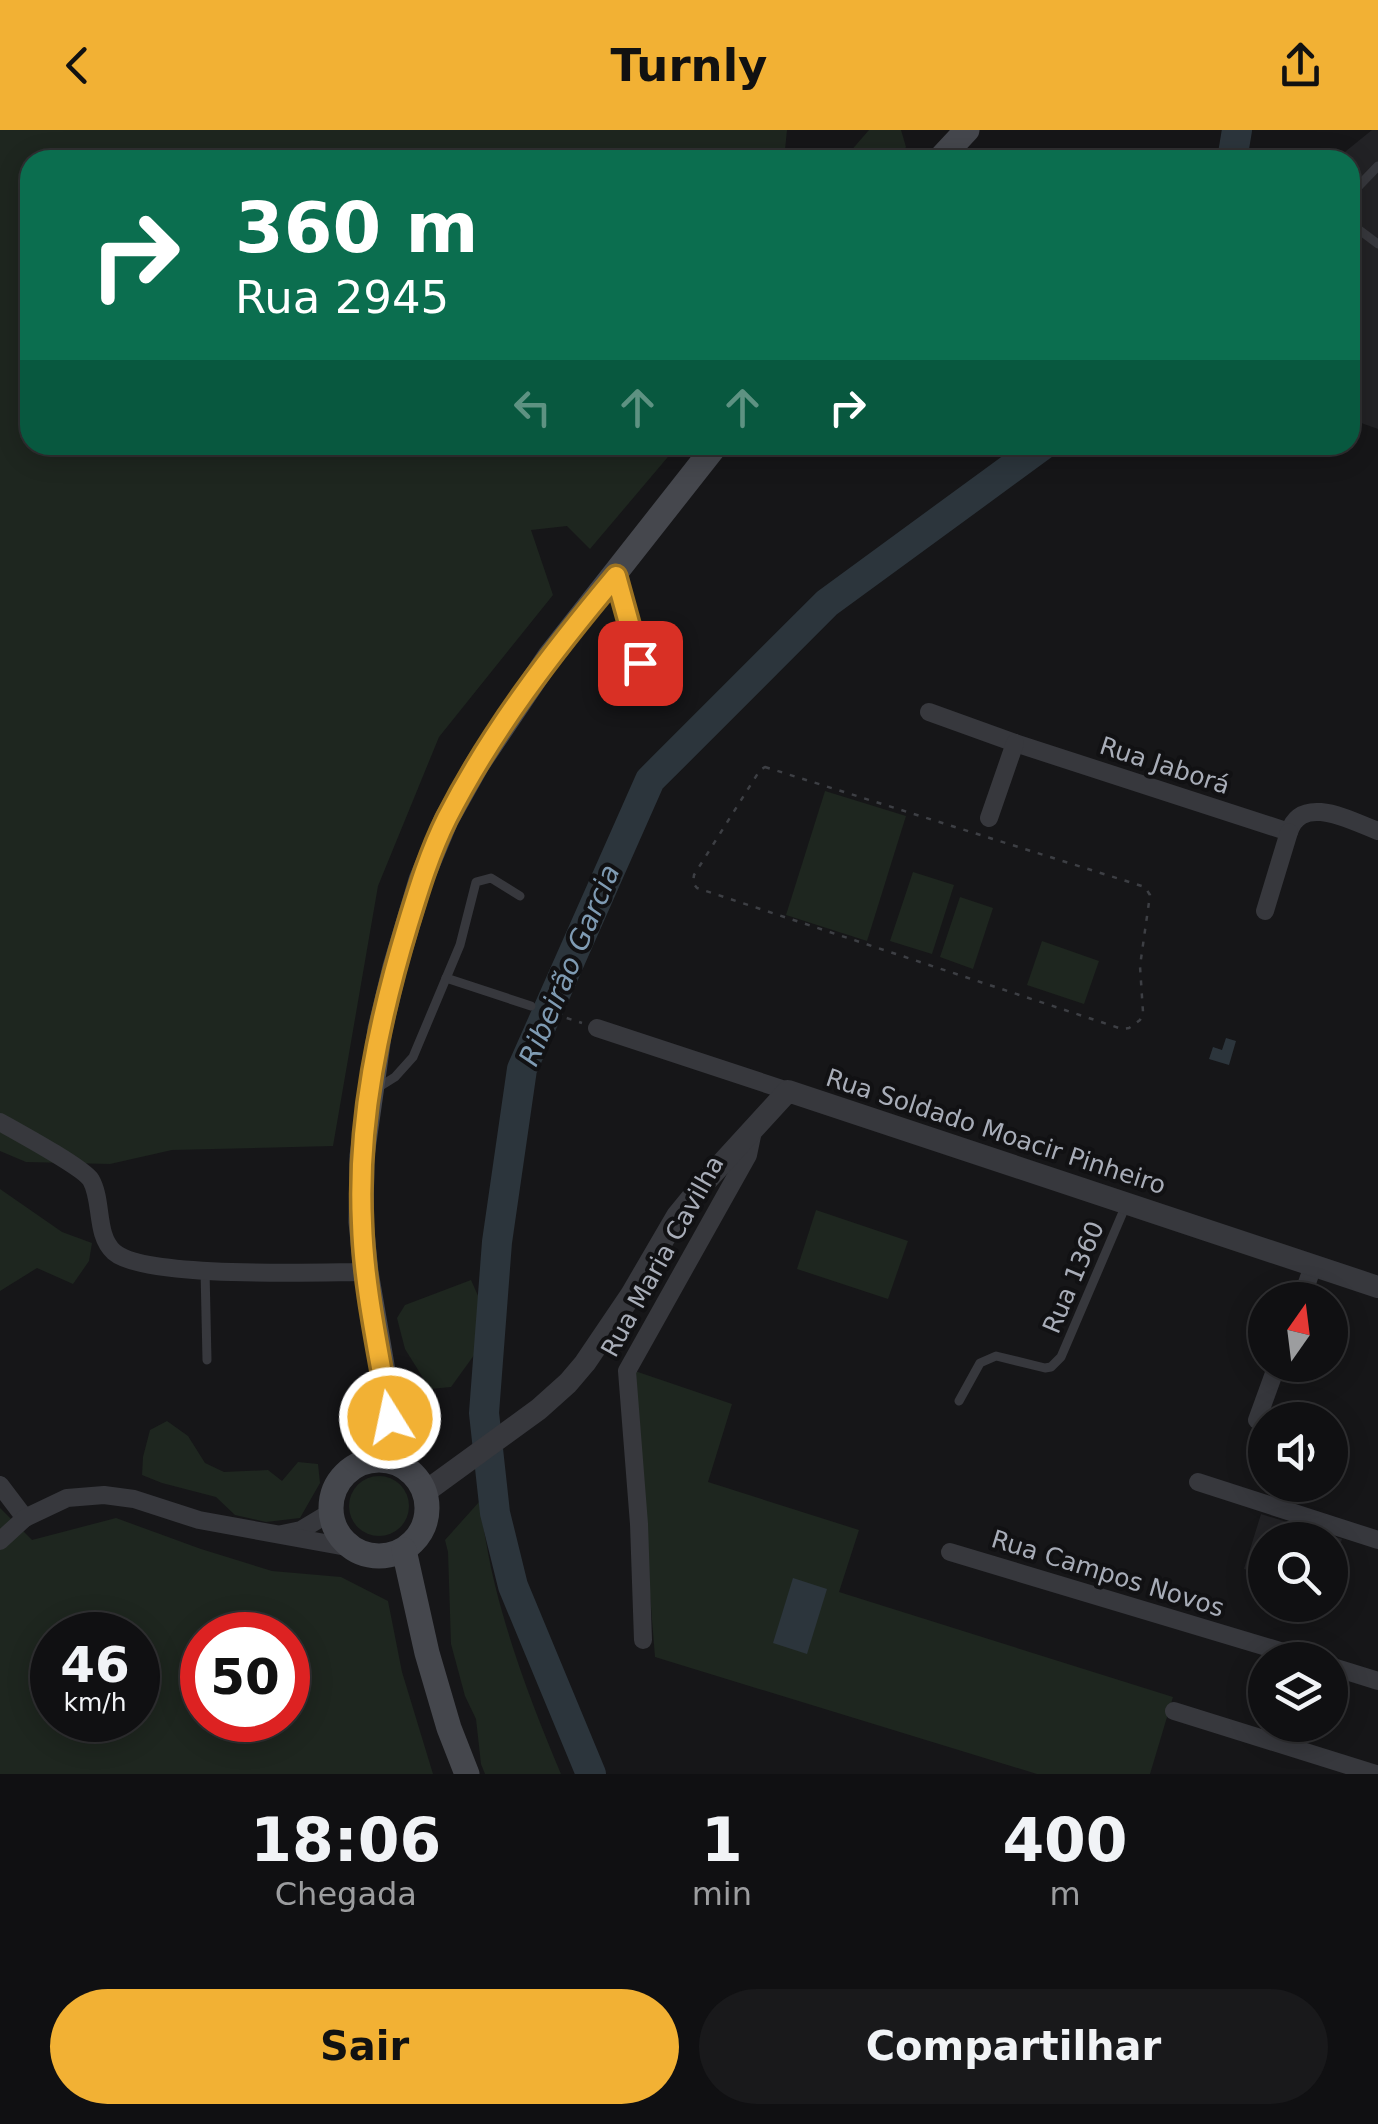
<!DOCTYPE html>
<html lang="pt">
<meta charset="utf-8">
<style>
body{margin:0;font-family:"DejaVu Sans",sans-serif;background:#19191b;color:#f1f3f6;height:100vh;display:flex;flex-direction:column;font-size:38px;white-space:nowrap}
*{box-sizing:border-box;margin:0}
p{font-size:32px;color:#9c9d9f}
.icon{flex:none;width:55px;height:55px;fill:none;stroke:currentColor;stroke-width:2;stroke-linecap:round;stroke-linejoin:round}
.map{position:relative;height:1644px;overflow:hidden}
.drawer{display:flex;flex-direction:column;background:#101012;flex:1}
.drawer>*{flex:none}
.top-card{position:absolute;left:20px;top:20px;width:1340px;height:305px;border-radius:30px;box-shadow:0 5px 25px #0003,0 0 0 2px #303032;background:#0b6e4f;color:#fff;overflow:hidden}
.needle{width:65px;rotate:14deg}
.controls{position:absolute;left:1248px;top:1152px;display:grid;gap:20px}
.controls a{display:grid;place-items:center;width:100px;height:100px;border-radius:50%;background:#101012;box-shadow:0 5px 25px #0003,0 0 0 2px #303032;font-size:50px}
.speed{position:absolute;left:30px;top:1482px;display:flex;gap:20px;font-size:50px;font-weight:700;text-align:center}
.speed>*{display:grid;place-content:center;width:130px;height:130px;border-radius:50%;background:#101012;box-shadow:0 5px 25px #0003,0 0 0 2px #303032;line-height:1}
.speed small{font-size:25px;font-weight:400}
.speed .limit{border:15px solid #d22;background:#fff;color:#111}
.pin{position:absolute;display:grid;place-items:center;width:85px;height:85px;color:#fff;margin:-42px;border-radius:20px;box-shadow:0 5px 15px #0006}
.me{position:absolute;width:110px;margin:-55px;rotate:350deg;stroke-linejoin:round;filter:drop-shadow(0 0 8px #0008)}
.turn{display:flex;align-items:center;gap:35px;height:210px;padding:0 50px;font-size:45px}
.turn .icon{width:130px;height:130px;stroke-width:2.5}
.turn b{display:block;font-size:70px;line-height:85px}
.lanes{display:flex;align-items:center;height:95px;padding:0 50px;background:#0003;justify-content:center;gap:50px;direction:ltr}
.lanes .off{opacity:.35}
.eta{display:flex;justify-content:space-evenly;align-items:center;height:170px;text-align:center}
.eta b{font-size:60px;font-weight:700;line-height:70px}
.action{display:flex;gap:20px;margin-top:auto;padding:20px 50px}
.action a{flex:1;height:115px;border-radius:60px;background:#f2b134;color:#111;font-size:40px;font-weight:700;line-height:115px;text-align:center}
.action a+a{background:#19191b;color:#f1f3f6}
header{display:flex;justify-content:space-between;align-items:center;height:130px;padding:0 50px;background:#f2b134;color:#111;font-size:45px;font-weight:700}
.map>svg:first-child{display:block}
</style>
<header><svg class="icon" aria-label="back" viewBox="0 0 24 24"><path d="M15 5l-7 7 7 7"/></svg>Turnly<svg class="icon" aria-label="share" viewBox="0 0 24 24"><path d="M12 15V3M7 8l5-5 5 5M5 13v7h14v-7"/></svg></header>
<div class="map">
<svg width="1378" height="1644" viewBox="0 0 1378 1644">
<rect width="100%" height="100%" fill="#161618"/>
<g fill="#222225">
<path d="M1372,0h6v299l-28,-10v-259h-15z"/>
<path d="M1261,1384l81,25 -12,40v-39h-65v35l-21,-6z"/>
</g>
<g fill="#1e261f" fill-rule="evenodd">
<path d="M0,0h787l-3,30h-754v285h648l-88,104 -23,-23 -36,4 22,65 -114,142 -61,149 -45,260 -161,4 -62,14 -84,-2 -26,-11z"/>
<path d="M869,0h32l5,17 -9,13h-54z"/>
<path d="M825,661l81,25 -39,125 -81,-26z"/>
<path d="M913,742l41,13 -22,69 -42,-13z"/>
<path d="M960,767l33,11 -20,61 -33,-12z"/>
<path d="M1042,811l57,20 -15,43 -57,-19z"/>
<path d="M0,1059l62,43 30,11 -3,18 -16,23 -36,-16 -37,23z"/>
<path d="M816,1080l92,31 -20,58 -91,-30z"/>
<path d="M471,1150l8,18 -2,53 -26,36 -21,2 -25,-40 -8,-31 8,-13z"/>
<path d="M632,1240l100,34 -24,78 151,48 -20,62 334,105 -23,77h-113l-382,-117z"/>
<path d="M167,1291l21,15 17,27 19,9 44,-2 14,11 16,-19 20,2 2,19 -20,35 -34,4 -31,-7 -19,-18 -54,-14 -20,-8 1,-18 7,-27z"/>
<circle cx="379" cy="1376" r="30"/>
<path d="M479,1372c5,27 9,55 16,83 16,65 40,127 66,189h-76l-4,-10 -5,-45 -11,-23 -14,-52 -3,-92 -3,-12z"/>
<path d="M0,1378l32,32 84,-22 85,31 71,22 69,6 47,24 14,71 31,102h-433zM52,1505h86v85h-86zM202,1505h86v85h-86z"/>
</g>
<g fill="#2c353c">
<path d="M1226,908l10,3 -7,24 -20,-6 4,-12 9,3z"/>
<path d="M793,1448l34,11 -20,65 -34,-11z"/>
</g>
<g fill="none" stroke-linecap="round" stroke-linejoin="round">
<g stroke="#2c353c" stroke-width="30">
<path d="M1232,30l5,-30"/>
<path d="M591,1644l-78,-188 -18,-73 -11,-100 13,-171 25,-173 128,-289 177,-177 216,-158"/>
</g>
<g stroke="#3d3f44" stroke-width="2.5" stroke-dasharray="5 8" stroke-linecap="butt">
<path d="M765,637l380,120 5,8 -10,71 3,46 -3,8 -11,8 -7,1 -425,-141 -4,-5 1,-8 66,-105z"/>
<path d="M542,880l40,13"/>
</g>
<g stroke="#37383d" stroke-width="9">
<path d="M1350,65l28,-29"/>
<path d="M1350,89v4l28,21"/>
<path d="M446,848l85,28"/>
<path d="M379,957l16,-10 18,-20 47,-112 16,-63 15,-4 29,18"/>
<path d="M205,1140l2,90"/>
<path d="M959,1271l21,-38 16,-7 49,12 6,-1 10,-10 65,-152"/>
</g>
<g stroke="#37383d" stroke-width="18">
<path d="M616,446l24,87"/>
<path d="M929,582l86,31 274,89c13,-39 62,-11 89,-1"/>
<path d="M989,688l26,-75"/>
<path d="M1265,781l24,-79"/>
<path d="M597,898l191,63"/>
<path d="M0,992c16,9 84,46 91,58 12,21 4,55 23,72 30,27 205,20 252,20"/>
<path d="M1301,1170l12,-34"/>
<path d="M1257,1290l20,-55"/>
<path d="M1198,1352l180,58"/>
<path d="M0,1355l25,33"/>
<path d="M282,1404l19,-4 30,-18"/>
<path d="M0,1411l25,-23 42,-20 37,-3 30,4 65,21 153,28"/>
<path d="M950,1422l360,108"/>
<path d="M643,1510l-4,-116 -12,-153 121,-216 5,-24"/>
<path d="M1330,1536l48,15"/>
<path d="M1174,1581l202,63"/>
</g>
<path stroke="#37383d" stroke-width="22" d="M425,1362l114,-83 29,-26 17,-20 46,-68 46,-79 27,-33 84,-92 590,196"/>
<g stroke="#45474d" stroke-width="25">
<path d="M939,30l28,-30"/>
<circle cx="379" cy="1378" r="48"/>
<path d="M399,1334l-33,-192 -5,-50 1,-66 18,-127 15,-62 26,-87 25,-60 32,-57 72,-107 166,-211"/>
<path d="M404,1420l23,103 22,75 18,46"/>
</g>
</g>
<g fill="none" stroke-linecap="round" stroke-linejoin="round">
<defs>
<path id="route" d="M390,1288c-11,-65 -26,-130 -28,-195 -5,-101 17,-203 46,-299 11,-36 22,-72 39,-106 45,-88 106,-167 169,-242l24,87"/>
</defs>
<use href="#route" stroke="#9d7322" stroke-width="25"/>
<use href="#route" stroke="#f2b134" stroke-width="18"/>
</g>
<g text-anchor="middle" stroke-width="8" stroke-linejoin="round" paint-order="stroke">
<g font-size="25" fill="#a8adb8" stroke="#111113">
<text transform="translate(1165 635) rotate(18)" y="9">Rua Jaborá</text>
<text transform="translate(996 1001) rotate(18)" y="9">Rua Soldado Moacir Pinheiro</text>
<text transform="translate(662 1126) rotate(-61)" y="9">Rua Maria Cavilha</text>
<text transform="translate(1073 1147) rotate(-67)" y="9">Rua 1360</text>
<text transform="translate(1108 1443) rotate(17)" y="9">Rua Campos Novos</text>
</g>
<g font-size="28" font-style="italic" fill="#7f9bb3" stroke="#111113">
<text transform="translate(569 835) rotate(-67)" y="10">Ribeirão Garcia</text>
</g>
</g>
</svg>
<div class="controls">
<a><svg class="needle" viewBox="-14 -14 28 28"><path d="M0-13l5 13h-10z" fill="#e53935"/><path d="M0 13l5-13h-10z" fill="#9c9d9f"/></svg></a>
<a><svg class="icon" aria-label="sound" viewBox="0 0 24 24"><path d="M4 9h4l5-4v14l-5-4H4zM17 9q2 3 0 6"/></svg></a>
<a><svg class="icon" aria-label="search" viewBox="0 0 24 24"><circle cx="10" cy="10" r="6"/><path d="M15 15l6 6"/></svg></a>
<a><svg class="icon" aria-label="layers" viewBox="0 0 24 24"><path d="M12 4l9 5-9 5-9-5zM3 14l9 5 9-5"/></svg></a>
</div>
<div class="speed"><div>46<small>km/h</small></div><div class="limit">50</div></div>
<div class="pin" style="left:640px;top:533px;background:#d93025"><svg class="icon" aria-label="arrive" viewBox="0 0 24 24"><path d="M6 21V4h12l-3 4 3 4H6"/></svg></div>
<svg class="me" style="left:390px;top:1288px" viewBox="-20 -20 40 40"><circle r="17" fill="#f2b134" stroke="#fff" stroke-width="3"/><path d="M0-11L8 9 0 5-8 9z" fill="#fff"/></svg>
<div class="top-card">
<div class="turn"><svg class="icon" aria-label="right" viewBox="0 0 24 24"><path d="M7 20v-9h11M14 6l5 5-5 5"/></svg><div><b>360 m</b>Rua 2945</div></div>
<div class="lanes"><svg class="icon off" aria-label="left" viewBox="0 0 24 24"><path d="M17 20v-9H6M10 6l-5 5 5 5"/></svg><svg class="icon off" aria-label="ahead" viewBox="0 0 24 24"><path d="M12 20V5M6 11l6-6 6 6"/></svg><svg class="icon off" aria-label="ahead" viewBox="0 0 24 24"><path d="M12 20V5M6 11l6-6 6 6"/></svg><svg class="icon" aria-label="right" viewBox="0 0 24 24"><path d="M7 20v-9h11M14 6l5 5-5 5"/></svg></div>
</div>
</div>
<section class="drawer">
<div class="eta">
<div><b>18:06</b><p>Chegada</p></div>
<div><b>1</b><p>min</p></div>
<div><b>400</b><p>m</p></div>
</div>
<div class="action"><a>Sair</a><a>Compartilhar</a></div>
</section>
